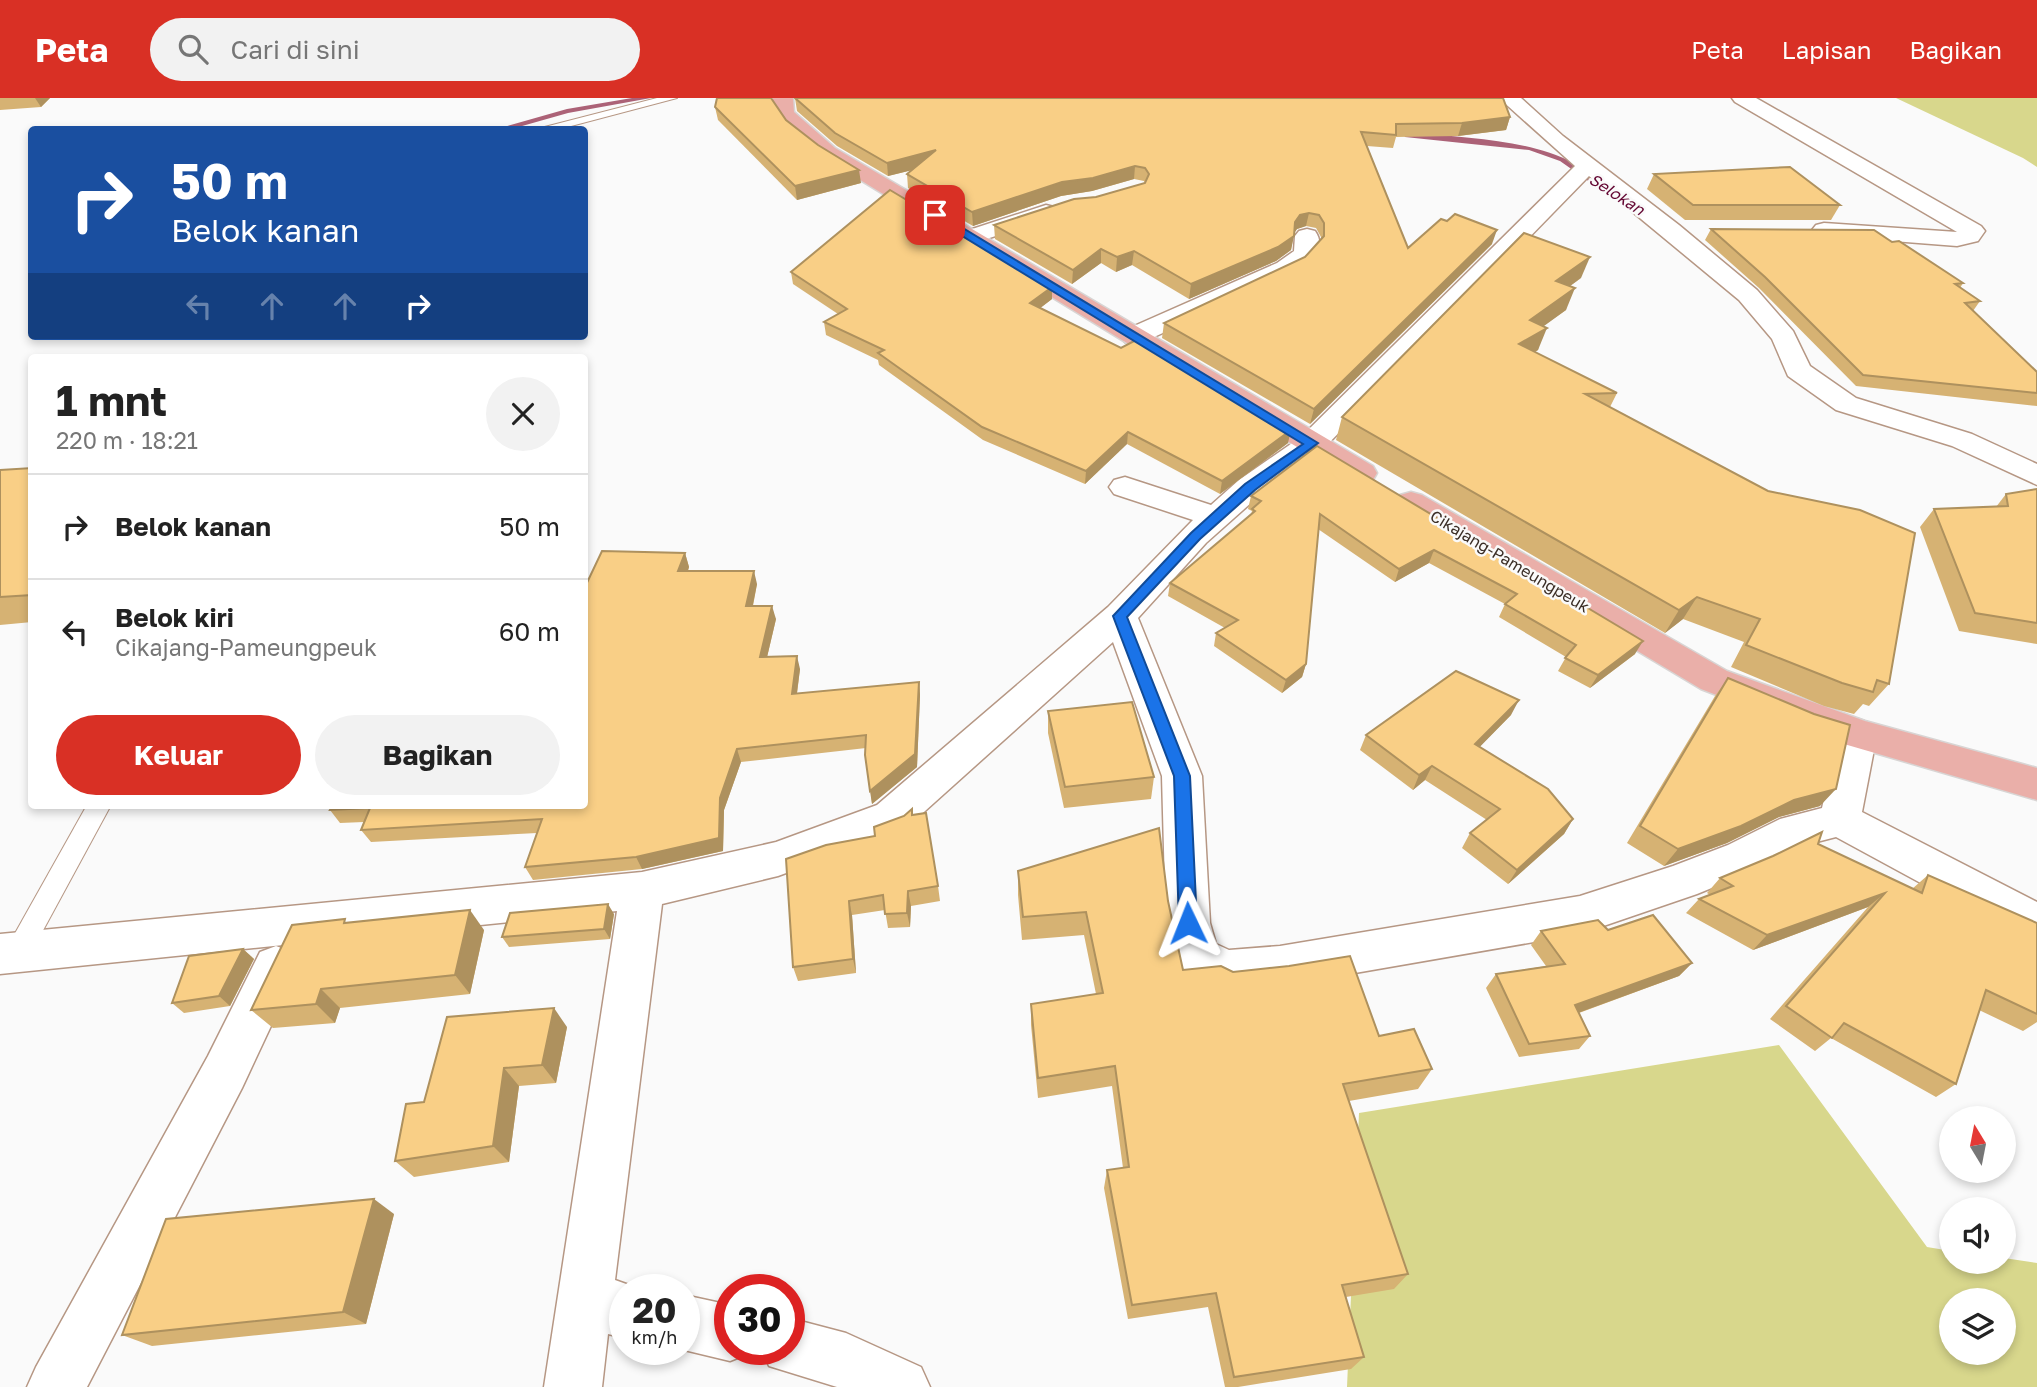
<!DOCTYPE html>
<html lang="id">
<meta charset="utf-8">
<style>
body{margin:0;font-family:"Golos Text",sans-serif;background:#f2f2f2;color:#222;height:100vh;display:flex;flex-direction:column;font-size:26px;white-space:nowrap}
*{box-sizing:border-box;margin:0}
p{font-size:23px;color:#767676}
.icon{flex:none;width:38px;height:38px;fill:none;stroke:currentColor;stroke-width:2;stroke-linecap:round;stroke-linejoin:round}
.map{position:relative;flex:1;overflow:hidden}
.details{position:absolute;left:28px;top:256px;width:560px;height:455px;display:flex;flex-direction:column;background:#fff;border-radius:7px;box-shadow:0 4px 10px #0003}
.details>*{flex:none}
.top-card{position:absolute;left:28px;top:28px;width:560px;height:214px;border-radius:7px;box-shadow:0 4px 10px #0003;background:#1a4fa0;color:#fff;overflow:hidden}
.needle{width:46px;rotate:350deg}
.controls{position:absolute;left:1939px;top:1008px;display:grid;gap:14px}
.controls a{display:grid;place-items:center;width:77px;height:77px;border-radius:50%;background:#fff;box-shadow:0 4px 10px #0003;font-size:35px}
.speed{position:absolute;left:609px;top:1176px;display:flex;gap:14px;font-size:35px;font-weight:700;text-align:center}
.speed>*{display:grid;place-content:center;width:91px;height:91px;border-radius:50%;background:#fff;box-shadow:0 4px 10px #0003;line-height:1}
.speed small{font-size:18px;font-weight:400}
.speed .limit{border:10px solid #d22;background:#fff;color:#111}
.pin{position:absolute;display:grid;place-items:center;width:60px;height:60px;color:#fff;margin:-30px;border-radius:14px;box-shadow:0 4px 10px #0006}
.me{position:absolute;width:77px;margin:-38px;rotate:358deg;stroke-linejoin:round;filter:drop-shadow(0 0 5px #0008)}
.turn{display:flex;align-items:center;gap:24px;height:147px;padding:0 28px;font-size:32px}
.turn .icon{width:91px;height:91px;stroke-width:2.5}
.turn b{display:block;font-size:49px;line-height:60px}
.lanes{display:flex;align-items:center;height:66px;padding:0 28px;background:#0003;justify-content:center;gap:35px;direction:ltr}
.lanes .off{opacity:.35}
.round{display:grid;place-items:center;flex:none;width:74px;height:74px;border-radius:37px;background:#f2f2f2}
.head{display:flex;align-items:center;justify-content:space-between;height:119px;padding:0 28px}
h1{font-size:42px;font-weight:700;line-height:52px}
.action{display:flex;gap:14px;margin-top:auto;padding:14px 28px}
.action a{flex:1;height:80px;border-radius:42px;background:#d93025;color:#fff;font-size:28px;font-weight:700;line-height:80px;text-align:center}
.action a+a{background:#f2f2f2;color:#222}
ul{padding:0;list-style:none}
li{display:flex;align-items:center;gap:21px;height:105px;padding:0 28px;border-top:2px solid #e0e0e0}
li div{flex:1}
li b{display:block;font-size:26px}
li em{font-style:normal}
header{display:flex;align-items:center;gap:42px;box-sizing:border-box;height:98px;padding:0 35px;background:#d93025;color:#fff}
header strong{font-size:33px}
nav{display:flex;gap:38px;margin-inline-start:auto;font-size:24px}
.search{width:490px;height:63px;background:#f2f2f2;display:flex;align-items:center;gap:18px;box-sizing:border-box;padding:0 24px;border-radius:38px;color:#767676;font-size:26px}
.map>svg:first-child{display:block}
</style>
<header>
<strong>Peta</strong>
<div class="search"><svg class="icon" aria-label="search" viewBox="0 0 24 24"><circle cx="10" cy="10" r="6"/><path d="M15 15l6 6"/></svg>Cari di sini</div>
<nav><a>Peta</a><a>Lapisan</a><a>Bagikan</a></nav>
</header>
<div class="map">
<svg width="2037" height="1289" viewBox="0 0 2037 1289">
<rect width="100%" height="100%" fill="#fafafa"/>
<g fill="#d8d78c" fill-rule="evenodd">
<path d="M1896,0h141v69l-14,-9z"/>
<path d="M1779,947l148,202 24,4v11h53v-4l33,5v124h-690l12,-274zM1951,1202h53v53h-53z"/>
</g>
<g fill="none" stroke-linecap="round" stroke-linejoin="round">
<g fill="#ac6277" fill-rule="evenodd">
<path d="M632,0h19l-83,15 -60,17h-15l74,-21z"/>
<path d="M1408,34c81,9 151,5 214,65l-8,2 -54,-38 -31,-11 -124,-13 -1,-2z"/>
</g>
<defs>
<g id="service">
<path d="M657,0h20l-121,32h-23z"/>
<path d="M87,707h24l-84,155 -9,4 -9,-4 -4,-8 4,-8z"/>
</g>
<g id="minor">
<path d="M1499,0h22l42,38 116,89 78,65 36,41 17,35 46,32 116,36 65,30v21l-85,-39 -116,-36 -48,-34 -16,-37 -33,-39 -150,-124 -266,273 -62,45 -55,49 -68,75 64,158 8,147 6,21 13,6 51,-4 300,-50 93,-30 55,-21 52,-26 42,-11 17,-74 5,-10 14,-5 14,5 5,10 -15,78 175,90v41l-15,-5 -186,-101 -31,8 -47,24 -61,25 -117,40 -300,52 -54,5 -45,-20 -15,-48 -4,-147 -49,-134 -208,187 -127,47 -116,28 -47,376 28,10h-18v48l-17,-4 -6,53h-58l73,-476 -617,63v-40l642,-62 134,-30 101,-37 231,-198 85,-87 -79,-26 -5,-7 5,-7 11,-3 86,28 28,-25 62,-43 274,-271z"/>
<path d="M1732,0h24l225,128 4,5 -7,10 -21,5 -141,-11 -4,-5 4,-5 8,-2 133,9 -222,-130z"/>
<path d="M1046,107l8,2 3,5 -3,5 -83,27 -8,-2 -4,-5 4,-5z"/>
<path d="M1307,131l8,2c13,18 -6,33 -20,42l-152,69 -9,2 -9,-2 -4,-6 4,-6 152,-67 17,-12 1,-15 4,-5z"/>
<path d="M276,848l16,6 7,14 -57,122 -155,299h-60l9,-20 172,-311 52,-104z"/>
<path d="M684,1197l46,10v44h21l-1,4 -20,8 -50,-12h4z"/>
<path d="M789,1220l57,15 75,34 9,20h-93l-68,-21 -7,-17h27z"/>
</g>
<g id="primary">
<path d="M773,0h20l1,14 41,36 538,318 4,7 -4,7 -11,2 -11,-2 -530,-324c-18,-15 -50,-33 -48,-58z"/>
<path d="M1411,394l11,3 305,176 138,50 172,47v32l-193,-56 -143,-55 -301,-180 -5,-7 5,-7z"/>
</g>
</defs>
<use href="#service" stroke="#b69784" stroke-width="2"/>
<use href="#minor" stroke="#b69784" stroke-width="3"/>
<use href="#primary" stroke="#d8d5d4" stroke-width="3"/>
<use href="#service" fill="#fff" fill-rule="evenodd"/>
<use href="#minor" fill="#fff" fill-rule="evenodd"/>
<use href="#primary" fill="#eaafa9" fill-rule="evenodd"/>
</g>
<g fill="#d6b273">
<path d="M0,0h50l-9,9 -41,3z"/>
<path d="M795,0l715,19 -4,13 -48,6 -62,1 -3,11 -26,-2 41,102 84,-4 -182,180 -148,-86 2,-15 141,-66 16,-18v-2l-5,-9 -10,-2 -9,3 -3,4 -3,17 -15,11 -87,38 -57,-34 -16,7 -15,-9 -29,21 -77,-45 -1,-14 151,-42 -1,-2 -10,-2 -42,12 -31,5 -88,30 -65,-38 -1,-14 5,-4 -24,6 -51,-30 -40,-35z"/>
<path d="M715,9l71,13 75,63 -64,17 -79,-80z"/>
<path d="M1654,76l186,31 -9,15h-146l-38,-31z"/>
<path d="M1711,131l181,13 71,41 -3,5 20,13 -7,10 64,61v34l-181,-20 -97,-98 -54,-48z"/>
<path d="M791,174l261,27 -12,9 248,135 -68,51 -93,-50 -42,40 -102,-44 -104,-75 -1,-5 -52,-25 -2,-13 14,-8 -45,-30z"/>
<path d="M1581,180l-11,8 -4,24 -23,16 -5,24 -3,2 82,41 -7,14 279,277 -20,22 -6,-2 -9,10 -30,-8 -93,-39 13,-25 -61,-23 -18,14 -329,-193 6,-23z"/>
<path d="M1317,348l318,208 -45,34 -32,-17 8,-14 -67,-40 6,-13 -76,-41 -34,19 -77,-53 -12,135 -4,13 -20,16 -68,-47 2,-13 9,-5 -57,-32 2,-13 81,-68 1,-4 -4,-2 3,-13z"/>
<path d="M32,370v154l-32,3v-155z"/>
<path d="M2037,391v155l-78,-13 -39,-104 14,-18 62,-2 10,-13z"/>
<path d="M685,455l4,14 -1,4 69,13 -4,22 23,13 -9,38 33,12 -3,25 122,-12 1,13 -3,72 -45,37 -6,-56 -125,14 -17,48 -1,41 -81,18 -109,11 -8,-13 12,-34 -166,9 -10,-12 3,-8 -24,1 -10,-13 3,-5h251z"/>
<path d="M1728,580l92,128 -41,11 -52,26 -63,23 -37,-23 88,-147z"/>
<path d="M1048,613l106,66 -3,22 -87,9 -16,-75z"/>
<path d="M1511,617l-32,32 94,72 -9,15 -56,50 -46,-36 8,-15 17,-13 -62,-40 -12,10 -53,-40 6,-15z"/>
<path d="M913,717l25,71 2,15 -29,5 -1,21 -22,1 -3,-18 -33,5 4,58 -58,8 -5,-14 82,-131z"/>
<path d="M1818,746l94,45 16,-14 109,48v99l-14,9 -44,-21 -23,74 -20,13 -105,-59 -16,13 -45,-32 98,-112 -115,43 -67,-37 13,-14 11,-4 -3,-2 13,-15z"/>
<path d="M1018,773l150,30 15,69 196,66 53,33 -14,20 -69,12 59,173 -14,15 -48,8 18,60 -13,12 -113,18h-13l-17,-80 -80,12 -24,-131 3,-18 16,-2 -11,-82 -74,12 -7,-73v-21l65,-10 -12,-59 -62,5 -4,-45z"/>
<path d="M614,816l-4,25 -101,8 -7,-10z"/>
<path d="M348,825l136,7 -14,64 -130,14 -5,15 -62,5 -22,-18z"/>
<path d="M1608,832l84,33 -13,13 -100,37 11,23 -11,13 -60,8 -33,-69 10,-14 50,-8 -15,-21 10,-14z"/>
<path d="M243,851l11,10 -24,47 -46,7 -12,-10z"/>
<path d="M567,929l-11,56 -37,3 -10,76 -95,15 -19,-16 29,-59z"/>
<path d="M394,1116l-28,110 -214,22 -30,-11z"/>
</g>
<g fill="#ae915e">
<path d="M35,0h15l-9,9z"/>
<path d="M1510,19l-4,13 -48,6 4,-13z"/>
<path d="M936,52l1,14 -49,12 -1,-13z"/>
<path d="M1135,68l-1,13 -42,12 -31,5 -88,30 -1,-14 90,-30z"/>
<path d="M859,72l2,13 -64,17 -2,-14z"/>
<path d="M1309,115l-3,13 -9,3 -5,7 3,-14 5,-7z"/>
<path d="M1497,132l-5,14 -182,180 4,-15z"/>
<path d="M1294,138l-3,14 -15,11 -87,38 2,-15z"/>
<path d="M1101,151v14l-29,21 1,-14z"/>
<path d="M1134,153l-2,14 -16,7 1,-15z"/>
<path d="M1590,159l-9,21 -33,24 8,-21z"/>
<path d="M1052,189v12l-22,17v-13z"/>
<path d="M1575,190l-9,22 -44,32 8,-22z"/>
<path d="M1547,230l-9,22 -27,16 8,-22z"/>
<path d="M1291,332l-3,13 -68,51 2,-13z"/>
<path d="M1128,334l-1,12 -42,40 1,-13z"/>
<path d="M1434,452l-5,13 -34,19 4,-13z"/>
<path d="M685,455l4,14 -6,17 -5,-13z"/>
<path d="M754,473l3,13 -7,35 -4,-13z"/>
<path d="M1697,499l-14,22 -18,14 14,-23z"/>
<path d="M772,508l4,13 -12,51 -4,-13z"/>
<path d="M1643,543l-8,13 -45,34 8,-13z"/>
<path d="M797,558l3,13 -5,38 -3,-13z"/>
<path d="M1306,566l-4,13 -20,16 4,-13z"/>
<path d="M919,584l1,13 -3,72 -45,37 -2,-13z"/>
<path d="M1519,602l-8,15 -43,44 7,-15z"/>
<path d="M737,651l4,13 -17,48 -1,41 -81,18 -6,-12z"/>
<path d="M1432,668l-7,14 -12,10 6,-15z"/>
<path d="M1836,691l-16,17 -41,11 -52,26 -63,23 14,-17 116,-49z"/>
<path d="M1573,721l-9,15 -56,50 9,-14z"/>
<path d="M908,793l3,15 -1,21 -3,-14z"/>
<path d="M1885,795l-17,14 -115,43 14,-15z"/>
<path d="M849,803l3,14 4,58 -3,-14z"/>
<path d="M608,806l6,10 -4,25 -6,-10z"/>
<path d="M470,812l14,20 -14,64 -15,-19z"/>
<path d="M243,851l11,10 -24,47 -11,-10z"/>
<path d="M1692,865l-13,13 -115,42 11,-13z"/>
<path d="M321,891l19,19 -5,15 -19,-19z"/>
<path d="M554,910l13,19 -11,56 -14,-18z"/>
<path d="M504,970l15,18 -10,76 -16,-16z"/>
<path d="M374,1101l20,15 -28,110 -23,-12z"/>
</g>
<g fill="#f9cf86" stroke="#ae915e" stroke-width="2">
<path d="M717,0h54l15,22 32,25 41,25 -64,16 -80,-79z"/>
<path d="M795,0h708l7,19 -48,6 -66,1v11l-35,-3 47,116 33,-29 6,2 8,-7 42,16 -183,179 -150,-86 141,-66 19,-21v-13l-5,-8 -10,-2 -9,2 -5,7 -1,14 -16,11 -87,37 -57,-33 -17,6 -16,-8 -28,21 -79,-45 80,-26 22,-2 49,-14 4,-9 -4,-6 -10,-2 -42,12 -31,4 -90,30 -65,-38 29,-24 -49,13 -52,-30z"/>
<path d="M1790,69l50,38h-147l-39,-31z"/>
<path d="M890,92l162,97 -22,16 91,45 17,-9 153,91 -69,51 -94,-49 -42,39 -104,-44 -104,-74 6,-3 -60,-28 23,-13 -56,-37z"/>
<path d="M1711,131l163,1 18,12 7,-1 64,42 -8,1 25,17 -15,2 72,69v21l-174,-18 -98,-98z"/>
<path d="M1524,135l66,24 -34,24 19,7 -45,32 17,8 -28,16 98,49 -32,1 183,97 92,19 55,23 -26,151 -12,-4 -4,12 -31,-9 -96,-38 14,-26 -63,-22 -18,13 -337,-193z"/>
<path d="M1317,348l326,195 -45,34 -33,-17 11,-13 -71,-41 12,-10 -83,-44 -35,19 -79,-55 -14,150 -20,16 -70,-47 22,-13 -68,-37 85,-72 -3,-2 9,-8 -10,-5z"/>
<path d="M32,370v127l-32,2v-127z"/>
<path d="M2037,391v134l-62,-10 -41,-104 74,-3 -2,-12z"/>
<path d="M602,453l83,2 -7,18h76l-8,35h26l-12,51 37,-1 -5,38 127,-12 -4,72 -45,37 -5,-36 1,-20 -129,14 -17,49 -1,40 -83,19 -111,10 17,-48 -181,11 9,-22 -40,2 3,-5h251v-216z"/>
<path d="M1456,573l63,29 -44,44 73,45 25,30 -56,51 -47,-37 30,-24 -68,-43 -13,9 -53,-40z"/>
<path d="M1728,580l86,36 36,11 -14,64 -42,11 -53,26 -63,23 -38,-23z"/>
<path d="M1132,604l22,75 -89,10 -17,-76z"/>
<path d="M912,711v6l14,-2 12,73 -30,5 -1,22 -22,1 -2,-19 -34,6 4,58 -60,8 -7,-108 40,-14 49,-9 -1,-9 30,-11z"/>
<path d="M1159,730l9,73 15,69 38,-4 12,6 56,-6 61,-10 29,80 35,-7 18,40 -89,15 65,190 -66,11 22,72 -130,20 -18,-84 -84,12 -25,-135 22,-3 -14,-101 -77,12 -7,-74 72,-11 -17,-81 -63,5 -5,-46z"/>
<path d="M1822,734l-4,12 104,49 6,-18 109,48v91l-51,-24 -30,94 -112,-61 -12,15 -46,-32 99,-113 -118,42 -68,-36 34,-13 -13,-8 53,-22z"/>
<path d="M608,806l-4,25 -102,8 8,-24z"/>
<path d="M470,812l-15,65 -134,14 -5,15 -65,6 41,-85 53,-6 -1,4z"/>
<path d="M1653,817l39,48 -117,42 15,31 -61,8 -33,-70 69,-10 -24,-33 57,-11 10,10z"/>
<path d="M243,851l-24,47 -47,7 17,-47z"/>
<path d="M554,910l-12,57 -38,3 -11,78 -98,15 11,-57 18,-2 23,-85z"/>
<path d="M374,1101l-31,113 -221,23 44,-116z"/>
</g>
<path fill="#1a73e8" stroke="#114b97" stroke-width="2" d="M931,115h7l380,230 -63,47 -55,49 -73,78 63,159 7,147 -3,5 -6,2 -6,-2 -3,-5 -5,-147 -61,-160 78,-83 54,-49 58,-40 -372,-227z"/>
<g text-anchor="middle" stroke-width="5" stroke-linejoin="round" paint-order="stroke">
<g font-size="16" font-style="italic" fill="#640733" stroke="#fafafa">
<text transform="translate(1617 96) rotate(33)" y="6">Selokan</text>
</g>
<g font-size="16" fill="#3b2e26" stroke="#fafafa">
<text transform="translate(1510 463) rotate(31)" y="6">Cikajang-Pameungpeuk</text>
</g>
</g>
</svg>
<div class="controls">
<a><svg class="needle" viewBox="-14 -14 28 28"><path d="M0-13l5 13h-10z" fill="#e53935"/><path d="M0 13l5-13h-10z" fill="#767676"/></svg></a>
<a><svg class="icon" aria-label="sound" viewBox="0 0 24 24"><path d="M4 9h4l5-4v14l-5-4H4zM17 9q2 3 0 6"/></svg></a>
<a><svg class="icon" aria-label="layers" viewBox="0 0 24 24"><path d="M12 4l9 5-9 5-9-5zM3 14l9 5 9-5"/></svg></a>
</div>
<div class="speed"><div>20<small>km/h</small></div><div class="limit">30</div></div>
<div class="pin" style="left:935px;top:117px;background:#d93025"><svg class="icon" aria-label="arrive" viewBox="0 0 24 24"><path d="M6 21V4h12l-3 4 3 4H6"/></svg></div>
<svg class="me" style="left:1188px;top:825px" viewBox="-20 -20 40 40"><path d="M0-17L14 15 0 8-14 15z" fill="#1a73e8" stroke="#fff" stroke-width="4"/></svg>
<div class="top-card">
<div class="turn"><svg class="icon" aria-label="right" viewBox="0 0 24 24"><path d="M7 20v-9h11M14 6l5 5-5 5"/></svg><div><b>50 m</b>Belok kanan</div></div>
<div class="lanes"><svg class="icon off" aria-label="left" viewBox="0 0 24 24"><path d="M17 20v-9H6M10 6l-5 5 5 5"/></svg><svg class="icon off" aria-label="ahead" viewBox="0 0 24 24"><path d="M12 20V5M6 11l6-6 6 6"/></svg><svg class="icon off" aria-label="ahead" viewBox="0 0 24 24"><path d="M12 20V5M6 11l6-6 6 6"/></svg><svg class="icon" aria-label="right" viewBox="0 0 24 24"><path d="M7 20v-9h11M14 6l5 5-5 5"/></svg></div>
</div>
<section class="details">
<div class="head"><div><h1>1 mnt</h1><p>220 m · 18:21</p></div><a class="round"><svg class="icon" aria-label="close" viewBox="0 0 24 24"><path d="M6 6l12 12M18 6L6 18"/></svg></a></div>
<ul>
<li><svg class="icon" aria-label="right" viewBox="0 0 24 24"><path d="M7 20v-9h11M14 6l5 5-5 5"/></svg><div><b>Belok kanan</b></div><em>50 m</em></li>
<li><svg class="icon" aria-label="left" viewBox="0 0 24 24"><path d="M17 20v-9H6M10 6l-5 5 5 5"/></svg><div><b>Belok kiri</b><p>Cikajang-Pameungpeuk</p></div><em>60 m</em></li>
</ul>
<div class="action"><a>Keluar</a><a>Bagikan</a></div>
</section>
</div>
